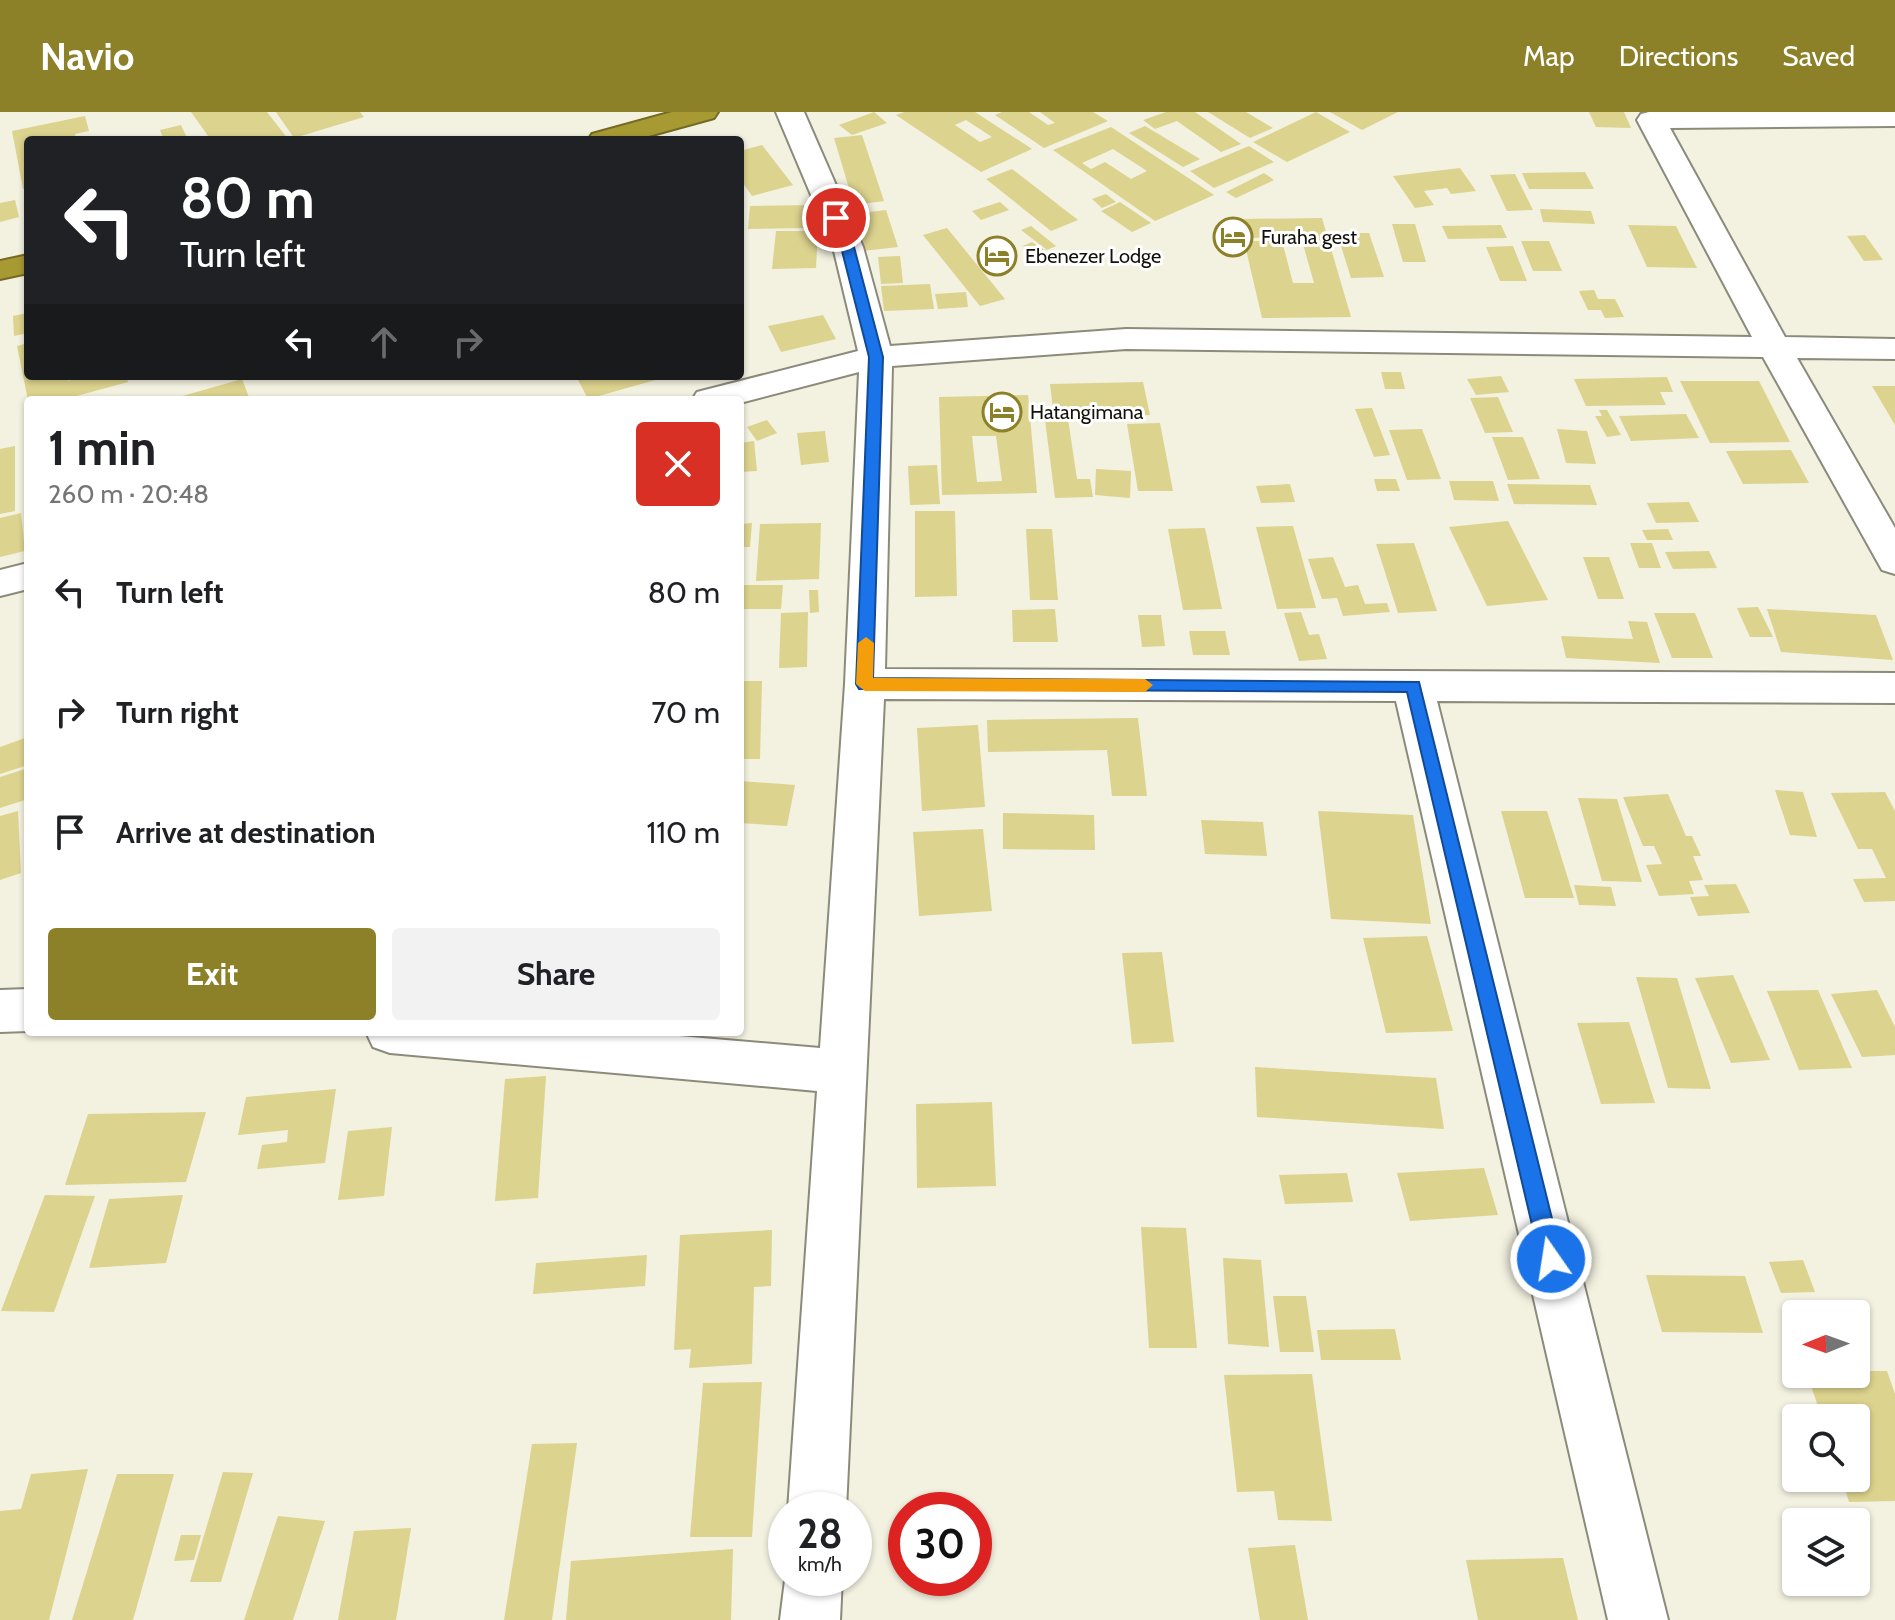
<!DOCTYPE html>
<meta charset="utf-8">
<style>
body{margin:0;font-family:Cabin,sans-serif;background:#f2f2f2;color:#202124;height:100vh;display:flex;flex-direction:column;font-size:30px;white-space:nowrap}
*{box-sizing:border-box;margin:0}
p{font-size:26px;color:#757577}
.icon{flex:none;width:44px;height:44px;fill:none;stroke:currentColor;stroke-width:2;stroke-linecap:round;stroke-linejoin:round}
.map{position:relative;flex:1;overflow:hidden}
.sheet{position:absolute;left:24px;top:284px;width:720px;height:640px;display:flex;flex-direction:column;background:#fff;border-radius:8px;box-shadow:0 2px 6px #0004}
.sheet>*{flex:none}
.hud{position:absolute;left:24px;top:24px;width:720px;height:244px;border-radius:8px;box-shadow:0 2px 6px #0004;background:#202124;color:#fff;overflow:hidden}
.needle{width:52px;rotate:269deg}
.controls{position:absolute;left:1782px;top:1188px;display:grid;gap:16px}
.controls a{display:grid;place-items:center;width:88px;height:88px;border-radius:8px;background:#fff;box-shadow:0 2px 6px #0004;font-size:40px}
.speed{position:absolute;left:768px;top:1380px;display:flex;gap:16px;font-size:40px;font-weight:700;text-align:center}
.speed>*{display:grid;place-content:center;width:104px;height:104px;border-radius:50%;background:#fff;box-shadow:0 2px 6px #0004;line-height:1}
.speed small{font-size:20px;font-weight:400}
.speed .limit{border:12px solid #d22;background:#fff;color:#111}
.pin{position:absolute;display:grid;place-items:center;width:68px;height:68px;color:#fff;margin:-34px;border:4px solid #fff;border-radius:50%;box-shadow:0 2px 8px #0007}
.me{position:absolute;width:88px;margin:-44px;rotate:347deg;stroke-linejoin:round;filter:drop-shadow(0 0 6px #0008)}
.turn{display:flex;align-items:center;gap:28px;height:168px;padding:0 24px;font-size:36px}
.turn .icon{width:104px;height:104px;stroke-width:2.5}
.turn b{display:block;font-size:56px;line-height:68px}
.lanes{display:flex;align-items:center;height:76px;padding:0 24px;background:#0003;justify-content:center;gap:40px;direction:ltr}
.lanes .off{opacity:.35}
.round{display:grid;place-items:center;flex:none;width:84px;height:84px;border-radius:8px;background:#f2f2f2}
.headline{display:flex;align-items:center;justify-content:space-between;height:136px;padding:0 24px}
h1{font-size:48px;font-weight:700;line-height:60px}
.primary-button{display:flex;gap:16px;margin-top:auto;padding:16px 24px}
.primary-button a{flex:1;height:92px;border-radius:8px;background:#8c8028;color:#fff;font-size:32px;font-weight:700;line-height:92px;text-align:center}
.primary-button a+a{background:#f2f2f2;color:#202124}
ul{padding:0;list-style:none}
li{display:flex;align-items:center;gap:24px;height:120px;padding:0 24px}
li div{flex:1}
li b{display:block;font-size:30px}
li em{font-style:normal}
header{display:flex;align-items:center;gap:48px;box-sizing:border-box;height:112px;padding:0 40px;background:#8c8028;color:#fff}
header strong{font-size:38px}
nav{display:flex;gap:44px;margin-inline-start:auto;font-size:28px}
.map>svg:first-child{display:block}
</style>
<header>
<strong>Navio</strong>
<nav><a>Map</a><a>Directions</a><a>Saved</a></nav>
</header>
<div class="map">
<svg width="1895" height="1508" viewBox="0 0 1895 1508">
<rect width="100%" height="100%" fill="#f3f1e0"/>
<g fill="#dcd38e" fill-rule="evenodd">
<path d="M191,0h76l21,27 -77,1z"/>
<path d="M276,0h84l4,5 -70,21z"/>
<path d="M874,0l13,11 -35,12 -13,-10z"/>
<path d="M904,0h71l57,37 -51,23 -85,-57zM966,8l26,17 -12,5 -25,-17z"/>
<path d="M1002,0h27l19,13 7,-2 -15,-11h53l15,9 -64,27 -49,-33z"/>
<path d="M1166,0h29l46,32 -20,8 -44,-31 -22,8 -12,-9z"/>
<path d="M1208,0h38l27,16 -23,10z"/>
<path d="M1316,0l34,20 -63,30 -34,-20z"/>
<path d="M1330,0h68l-36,18z"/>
<path d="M1589,0h35l7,16 -35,-1z"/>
<path d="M85,4l4,15 -14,3 1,6h-48v48l-5,1 -11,-58z"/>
<path d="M181,13l7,15h-30l5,-2 -3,-8z"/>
<path d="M1145,14l55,33 -17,8 -54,-34z"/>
<path d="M1111,15l103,68 -59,26 -102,-71zM1113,37l34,22 -16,8 -26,-17 -14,7 -9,-6z"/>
<path d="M862,23l22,66 -30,4 -20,-67z"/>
<path d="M762,33l31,40 -41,11 -12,-17v-28z"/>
<path d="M1249,34l25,16 -60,26 -24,-17z"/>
<path d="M1460,56l16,23 -25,3 -4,-6 -23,3 10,14 -19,3 -22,-32z"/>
<path d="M1012,57l66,51 -27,11 -65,-52z"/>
<path d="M1585,60l9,17h-65l-7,-16z"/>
<path d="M1264,61l10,7 -38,18 -10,-6z"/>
<path d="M1515,62l18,36 -26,1 -17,-36z"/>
<path d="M1106,82l10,8 -14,6 -10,-9z"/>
<path d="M15,88l4,17 -19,5v-19z"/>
<path d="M1000,90l9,8 -28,10 -9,-9z"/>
<path d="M1120,90l31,21 -19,9 -31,-21z"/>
<path d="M811,93l-1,23 -62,1 2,-23z"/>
<path d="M1540,97l51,2 4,13 -52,-2z"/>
<path d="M886,98l12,37 -35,4 -11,-37z"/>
<path d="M1322,106l29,99 -89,1 -18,-77h38l11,42h21l-13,-46 -55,1 -5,-19z"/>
<path d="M1392,112h23l11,38h-23z"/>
<path d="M1501,113l6,13 -59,1 -6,-13z"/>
<path d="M1628,113l48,1 21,42 -50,-1z"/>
<path d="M1031,114l25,20 -9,4 -26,-20z"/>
<path d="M947,116l58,71 -25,7 -57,-71z"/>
<path d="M776,119h42l-2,37 -44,1z"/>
<path d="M1337,121h32l15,44 -33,1z"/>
<path d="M1865,123l18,25 -19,1 -17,-25z"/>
<path d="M1521,129h28l13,30h-29z"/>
<path d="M1032,130l11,7 10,7 -9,4 -21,-14z"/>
<path d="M1513,134l14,35h-27l-14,-34z"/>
<path d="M900,144l3,27 -22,1 -3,-27z"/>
<path d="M930,172l4,25 -50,2 -3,-25z"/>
<path d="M1594,178l4,9h17l9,18 -19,1 -4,-8h-13l-9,-19z"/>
<path d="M966,180l2,15 -30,2 -3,-15z"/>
<path d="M28,201v20l-14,3 -1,-20z"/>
<path d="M823,203l13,24 -55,13 -13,-26z"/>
<path d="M28,231v33h39l1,5 14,-5h44l2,6 -66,18h-34l-11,-54z"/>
<path d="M1381,260h20l4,17h-20z"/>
<path d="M576,264h90v1l-78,22z"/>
<path d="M1501,264l8,16 -33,3 -9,-16z"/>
<path d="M1667,265l6,15h-13l6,13 -80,1 -12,-27z"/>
<path d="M242,267l8,21h-78v-1z"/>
<path d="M1680,269h79l31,61 -80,1z"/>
<path d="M1143,270l7,33 -96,2 -4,-33z"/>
<path d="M1872,274h23v39z"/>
<path d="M1028,283l9,98 -95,2 -3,-98zM972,324h24l6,45 -25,1z"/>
<path d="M1498,285l15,35 -28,1 -15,-35z"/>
<path d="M1372,296l18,47 -16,2 -19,-48z"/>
<path d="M1599,298h8l14,25 -14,2 -12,-21h7z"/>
<path d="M1686,302l13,24 -68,3 -12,-25z"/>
<path d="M1068,307l9,60h13l3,18 -38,1 -10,-78z"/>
<path d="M767,308l10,13 -20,8 -10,-14z"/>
<path d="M1160,311l13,68h-35l-11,-67z"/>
<path d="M1422,317l19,50 -34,1 -18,-50z"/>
<path d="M1557,317l30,2 9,33 -30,-1z"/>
<path d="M825,319l4,31 -28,3 -4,-32z"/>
<path d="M1492,325h31l17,42 -32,1z"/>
<path d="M754,329l3,30 -17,1v-29z"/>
<path d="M15,334v65l-15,3v-65z"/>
<path d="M1791,338l18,33 -66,1 -17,-33z"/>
<path d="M937,353l3,39 -30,1 -2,-39z"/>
<path d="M1096,357l35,2 -1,27 -35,-3z"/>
<path d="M1374,367h22l4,12h-23z"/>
<path d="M1449,369h44l6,20 -45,-1z"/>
<path d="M1290,372l5,18 -34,1 -5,-17z"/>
<path d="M1507,372l83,1 7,20 -83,-1z"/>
<path d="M1689,390l10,20 -43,1 -9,-20z"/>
<path d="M915,399h40l2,85 -42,1z"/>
<path d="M21,401l4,38 -25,6v-39z"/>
<path d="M1508,409l40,79 -61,6 -38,-79z"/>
<path d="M752,411l-2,24h-10v-23z"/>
<path d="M821,411l-2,56 -63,2 4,-57z"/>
<path d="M1293,414l23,82 -39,1 -21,-82z"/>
<path d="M1205,416l17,81 -39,1 -15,-81z"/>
<path d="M1026,417h26l6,71h-28z"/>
<path d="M1668,417l5,11h-26l-5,-10z"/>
<path d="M1414,431l23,68 -39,2 -22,-69z"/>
<path d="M1630,431h22l9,25h-22z"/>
<path d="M1709,439l8,17 -44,1 -8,-17z"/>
<path d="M1333,445l12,30 13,-2 7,19 22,-1 3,9 -47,4 -6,-18 -15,1 -14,-40z"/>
<path d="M1583,445h26l15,42h-26z"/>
<path d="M740,473h43l-2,24h-41z"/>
<path d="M809,478h9l1,22 -9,1z"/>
<path d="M1758,495l15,30h-23l-13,-29z"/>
<path d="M1055,497l3,33h-45l-1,-32z"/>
<path d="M1767,497l109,6 17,45 -112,-8z"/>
<path d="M808,500l-1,55 -28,1 2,-55z"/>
<path d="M1301,500l8,23 10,-1 8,25 -28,2 -15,-48z"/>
<path d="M1654,501h41l18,45h-41z"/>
<path d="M1138,503h23l4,31 -23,1z"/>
<path d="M1628,509l19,1 13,41 -94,-5 -5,-22 72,3z"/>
<path d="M1189,519h36l5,24h-37z"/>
<path d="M740,569h22l-2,78h-20z"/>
<path d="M1138,606l9,78h-35l-5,-46 -119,2 -1,-32z"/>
<path d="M978,613l7,82 -63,4 -5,-83z"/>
<path d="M28,625v28l-28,9v-27z"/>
<path d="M28,656v31l-28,9v-31z"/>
<path d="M740,669l55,4 -8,41 -47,-3z"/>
<path d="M1775,678l28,2 14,45 -27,-2z"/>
<path d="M1885,680l10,19v90l-31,1 -11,-23 33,-1 -14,-29h-14l-27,-56z"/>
<path d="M1668,682l18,42h6l9,20h-8l10,24 -14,1 5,13 -35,2 -13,-31 16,-1 -8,-18h-11l-20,-49z"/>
<path d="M1578,686l39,1 25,83 -40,-1z"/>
<path d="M18,699l3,62 -21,7v-64z"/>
<path d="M1318,699l95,4 18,109 -100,-5z"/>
<path d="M1501,699h46l27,87h-49z"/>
<path d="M1003,701l91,2 1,35 -92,-1z"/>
<path d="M1201,708l62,2 4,34 -62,-2z"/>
<path d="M983,717l9,82 -73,5 -6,-84z"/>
<path d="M1736,772l14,29 -52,3 -8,-19 19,-1 -5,-11z"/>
<path d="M1574,773l37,2 5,19 -37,-1z"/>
<path d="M1427,824l26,95 -67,2 -23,-95z"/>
<path d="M1162,840l12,90 -42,2 -10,-91z"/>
<path d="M1733,863l37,85 -39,3 -36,-85z"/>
<path d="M1636,865l41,1 34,111 -43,-1z"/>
<path d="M1818,878l34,78 -53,2 -32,-79z"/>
<path d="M1877,878l18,37v28l-33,2 -31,-63z"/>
<path d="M1629,910l26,81 -54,1 -24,-81z"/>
<path d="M1255,955l181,11 8,51 -187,-12z"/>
<path d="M546,964l-8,122 -43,3 10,-122z"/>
<path d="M336,977l-11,74 -68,6 5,-24 25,-3 1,-12 -50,5 8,-38z"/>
<path d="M992,990l4,84 -79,2 -1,-84z"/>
<path d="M206,1000l-20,70 -121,3 23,-71z"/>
<path d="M392,1015l-8,69 -46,4 10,-69z"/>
<path d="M1484,1056l14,47 -88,6 -13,-48z"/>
<path d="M1347,1061l6,29 -68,2 -6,-29z"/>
<path d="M45,1083l50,1 -41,116 -53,-1z"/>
<path d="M183,1083l-17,68 -77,5 20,-69z"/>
<path d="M1141,1115l45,1 11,120h-48z"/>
<path d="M772,1118l-1,56 -17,1 -2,77 -63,4 2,-19 -17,1 6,-115z"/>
<path d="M647,1143l-2,31 -112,8 3,-31z"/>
<path d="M1223,1146l38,2 8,87 -41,-3z"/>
<path d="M1803,1148l12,32 -34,1 -12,-31z"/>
<path d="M1646,1163l99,1 18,57 -101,-1z"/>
<path d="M1273,1184h33l8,56h-34z"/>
<path d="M1395,1217l6,31h-80l-4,-30z"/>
<path d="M1856,1259h31l8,23v107l-46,1 -7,-24h14v-60h-34l-15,-44h49z"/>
<path d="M1312,1262l20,147 -54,-1 -4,-29 -37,1 -13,-117z"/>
<path d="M762,1270l-10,155h-62l13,-154z"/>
<path d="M577,1331l-25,177h-48l28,-176z"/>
<path d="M88,1357l-39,151h-49v-109l21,-2 10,-35z"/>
<path d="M223,1360l30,1 -32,109h-31z"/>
<path d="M117,1362h57l-41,146h-61z"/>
<path d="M278,1404l47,5 -32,99h-49z"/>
<path d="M411,1416l-15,92h-58l16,-89z"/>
<path d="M181,1423h20l-7,25 -20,1z"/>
<path d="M1295,1433l13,75h-48l-12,-72z"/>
<path d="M733,1437l-2,71h-165l5,-59z"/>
<path d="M1563,1446l15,62h-100l-12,-60z"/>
</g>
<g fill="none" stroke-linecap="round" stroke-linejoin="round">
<defs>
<g id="minor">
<path d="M776,0h28l59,135 27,99 236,-17 626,8 -115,-217 4,-6 8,-2h246v14l-225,2 115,209 110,2v20l-98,-1 98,170v46l-13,-4 -119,-213 -637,-8 -234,17 -7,303 1010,4v30l-458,-2 231,919h-60l-212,-919 -512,-2 -38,811h-58l29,-419 -427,-38 -17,-6 -7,-15h266l188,16 25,-364 14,-312 -119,31v-3h-48l5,-8 161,-41 -25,-104z"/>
<path d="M28,451v26l-28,7v-26z"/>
<path d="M28,877v42l-28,1v-42z"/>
<path d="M786,1460v6h56l-2,42h-60z"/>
</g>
<g id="highway">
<path d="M672,0h46l-4,6 -80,22h-46l4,-6z"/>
<path d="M28,143v18l-28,6v-18z"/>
</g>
</defs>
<use href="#minor" stroke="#8c8a7b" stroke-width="4"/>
<use href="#highway" stroke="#746a24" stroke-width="4"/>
<use href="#minor" fill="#fff" fill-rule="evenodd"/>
<use href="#highway" fill="#a89a32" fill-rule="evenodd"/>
</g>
<path fill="#1a73e8" stroke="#114b97" stroke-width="2" d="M831,103h9l14,32 29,110 -10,321 546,4 143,577 -3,7 -8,3 -8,-3 -3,-7 -133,-567 -548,-3 -3,-5 13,-327 -28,-110 -11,-29z"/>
<path fill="#f59e0b" d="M866,525l8,6 -1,35 272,1 8,6 -8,7 -280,-1 -9,-7 2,-41z"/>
<defs>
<symbol id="hotel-ring" viewBox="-11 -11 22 22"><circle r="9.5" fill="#fff" stroke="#8c8028" stroke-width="1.5"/><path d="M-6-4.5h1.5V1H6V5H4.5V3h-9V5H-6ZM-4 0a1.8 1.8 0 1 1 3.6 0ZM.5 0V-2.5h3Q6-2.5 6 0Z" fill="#8c8028"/></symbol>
</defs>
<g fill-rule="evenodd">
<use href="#hotel-ring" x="1211" y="103" width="44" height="44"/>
<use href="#hotel-ring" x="975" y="122" width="44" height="44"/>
<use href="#hotel-ring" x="980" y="278" width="44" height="44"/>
</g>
<g text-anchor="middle" stroke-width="6" stroke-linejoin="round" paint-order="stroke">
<g font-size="20" fill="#12110b" stroke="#fff" text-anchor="start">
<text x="1261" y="132">Furaha gest</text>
<text x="1025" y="151">Ebenezer Lodge</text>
<text x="1030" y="307">Hatangimana</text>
</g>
</g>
</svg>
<div class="controls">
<a><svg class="needle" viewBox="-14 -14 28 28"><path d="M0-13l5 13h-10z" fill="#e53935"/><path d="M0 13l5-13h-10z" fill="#757577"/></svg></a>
<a><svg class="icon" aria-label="search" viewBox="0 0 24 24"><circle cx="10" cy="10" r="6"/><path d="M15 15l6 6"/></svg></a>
<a><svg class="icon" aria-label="layers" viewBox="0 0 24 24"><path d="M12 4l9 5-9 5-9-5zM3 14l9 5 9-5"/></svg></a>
</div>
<div class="speed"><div>28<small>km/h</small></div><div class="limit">30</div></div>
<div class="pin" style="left:836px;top:106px;background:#d93025"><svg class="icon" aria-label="arrive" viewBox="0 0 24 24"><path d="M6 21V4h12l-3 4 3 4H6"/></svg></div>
<svg class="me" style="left:1551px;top:1147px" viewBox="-20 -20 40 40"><circle r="17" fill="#1a73e8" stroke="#fff" stroke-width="3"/><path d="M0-11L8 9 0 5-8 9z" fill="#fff"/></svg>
<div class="hud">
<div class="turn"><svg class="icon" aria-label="left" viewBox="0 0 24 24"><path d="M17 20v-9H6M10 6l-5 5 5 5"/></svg><div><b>80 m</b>Turn left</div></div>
<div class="lanes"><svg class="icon" aria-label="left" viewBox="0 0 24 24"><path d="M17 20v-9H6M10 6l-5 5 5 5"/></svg><svg class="icon off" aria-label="ahead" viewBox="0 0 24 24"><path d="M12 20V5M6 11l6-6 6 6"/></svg><svg class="icon off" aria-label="right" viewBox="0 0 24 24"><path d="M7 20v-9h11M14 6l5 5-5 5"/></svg></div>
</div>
<section class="sheet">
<div class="headline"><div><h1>1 min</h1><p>260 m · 20:48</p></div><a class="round" style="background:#d93025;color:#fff"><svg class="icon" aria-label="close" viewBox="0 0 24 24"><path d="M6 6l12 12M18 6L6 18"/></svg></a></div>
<ul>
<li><svg class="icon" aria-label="left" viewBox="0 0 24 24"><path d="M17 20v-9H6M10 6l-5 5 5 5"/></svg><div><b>Turn left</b></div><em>80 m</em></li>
<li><svg class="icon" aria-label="right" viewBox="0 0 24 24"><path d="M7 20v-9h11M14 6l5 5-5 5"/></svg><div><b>Turn right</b></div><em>70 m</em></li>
<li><svg class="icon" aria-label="arrive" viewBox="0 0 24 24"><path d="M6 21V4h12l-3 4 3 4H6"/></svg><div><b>Arrive at destination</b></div><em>110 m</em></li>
</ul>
<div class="primary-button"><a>Exit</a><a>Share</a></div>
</section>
</div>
